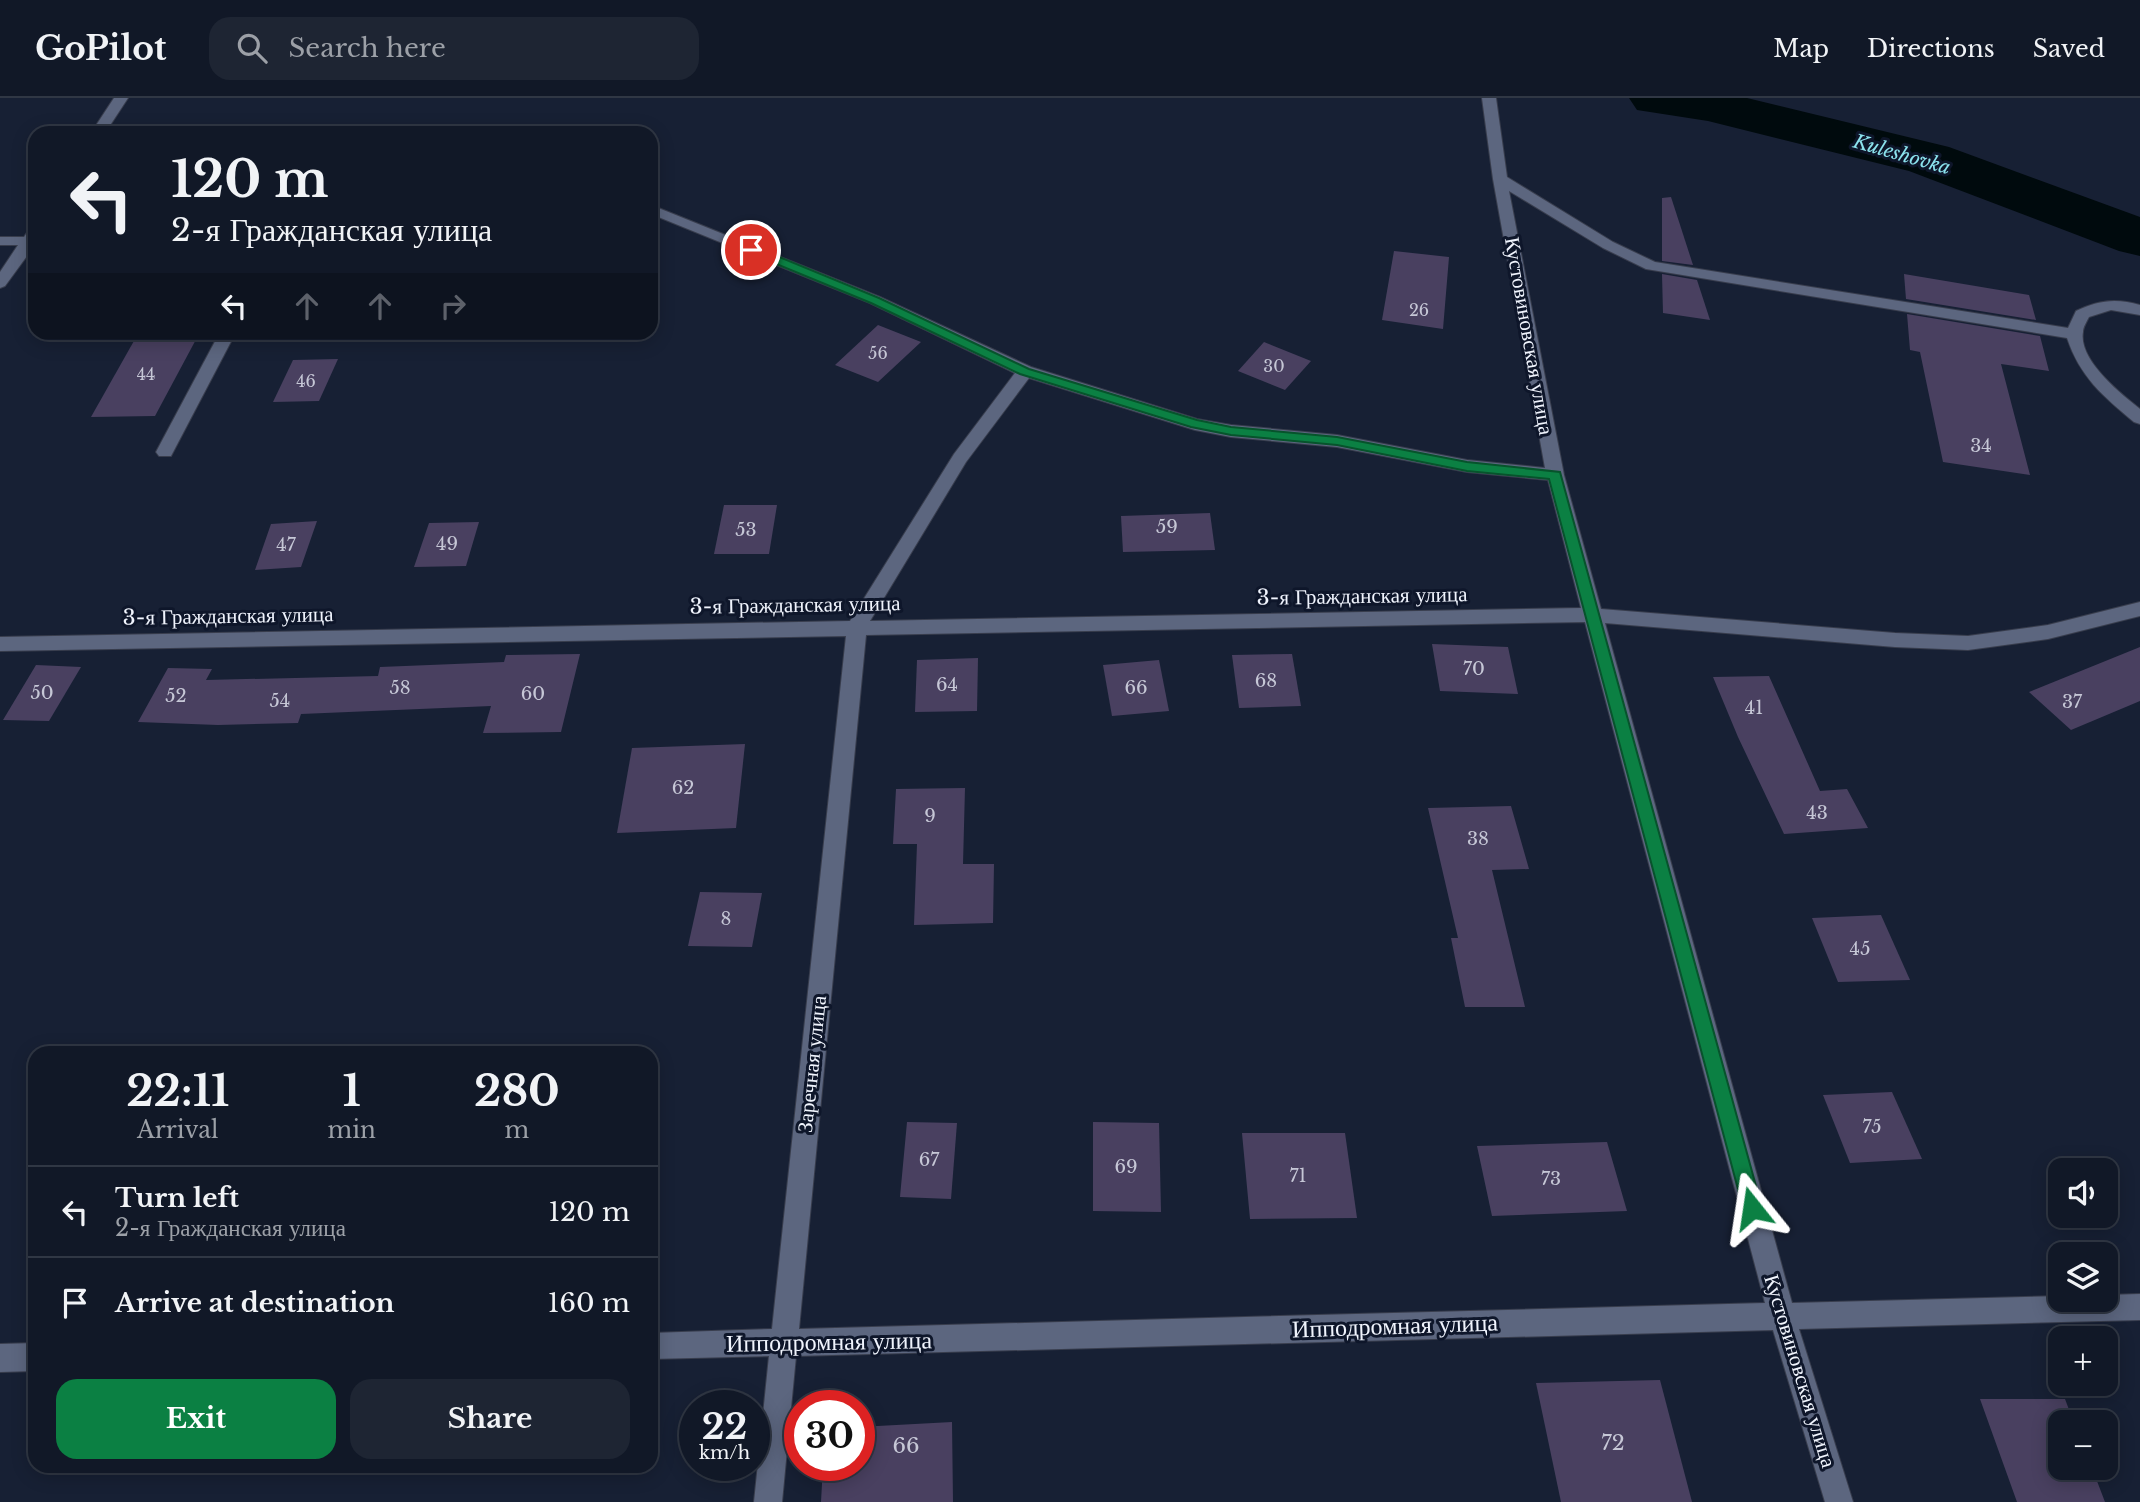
<!DOCTYPE html>
<meta charset="utf-8">
<style>
:root{--surface:#111827;--page:#1e2533;--text:#f1f3f6;--muted:#9ca0a7;--line:#303744;--accent:#0b8043}
body{margin:0;font-family:"Libre Baskerville",serif;background:var(--page);color:var(--text);height:100vh;display:flex;flex-direction:column;font-size:26px;white-space:nowrap}
*{box-sizing:border-box;margin:0}
p{font-size:23px;color:var(--muted)}
.icon{flex:none;width:38px;height:38px;fill:none;stroke:currentColor;stroke-width:2;stroke-linecap:round;stroke-linejoin:round}
.map{position:relative;flex:1;overflow:hidden}
.panel{position:absolute;left:28px;top:948px;width:630px;height:427px;display:flex;flex-direction:column;background:var(--surface);border-radius:21px;box-shadow:0 4px 18px #0003,0 0 0 2px var(--line)}
.panel>*{flex:none}
.guide{position:absolute;left:28px;top:28px;width:630px;height:214px;border-radius:21px;box-shadow:0 4px 18px #0003,0 0 0 2px var(--line);background:#111827;color:var(--text);overflow:hidden}
.fabs{position:absolute;left:2048px;top:1060px;display:grid;gap:14px}
.fabs a{display:grid;place-items:center;width:70px;height:70px;border-radius:14px;background:var(--surface);box-shadow:0 4px 18px #0003,0 0 0 2px var(--line);font-size:35px}
.speed{position:absolute;left:679px;top:1292px;display:flex;gap:14px;font-size:35px;font-weight:700;text-align:center}
.speed>*{display:grid;place-content:center;width:91px;height:91px;border-radius:50%;background:var(--surface);box-shadow:0 4px 18px #0003,0 0 0 2px var(--line);line-height:1}
.speed small{font-size:18px;font-weight:400}
.speed .limit{border:10px solid #d22;background:#fff;color:#111}
.pin{position:absolute;display:grid;place-items:center;width:60px;height:60px;color:#fff;margin:-30px;border:4px solid #fff;border-radius:50%;box-shadow:0 2px 7px #0007}
.me{position:absolute;width:77px;margin:-38px;rotate:345deg;stroke-linejoin:round;filter:drop-shadow(0 0 5px #0008)}
.turn{display:flex;align-items:center;gap:24px;height:147px;padding:0 28px;font-size:32px}
.turn .icon{width:91px;height:91px;stroke-width:2.5}
.turn b{display:block;font-size:49px;line-height:60px}
.lanes{display:flex;align-items:center;height:66px;padding:0 28px;background:#0003;justify-content:center;gap:35px;direction:ltr}
.lanes .off{opacity:.35}
.eta{display:flex;justify-content:space-evenly;align-items:center;height:119px;text-align:center}
.eta b{font-size:42px;font-weight:700;line-height:49px}
.cta{display:flex;gap:14px;margin-top:auto;padding:14px 28px}
.cta a{flex:1;height:80px;border-radius:21px;background:var(--accent);color:#fff;font-size:28px;font-weight:700;line-height:80px;text-align:center}
.cta a+a{background:var(--page);color:var(--text)}
ul{padding:0;list-style:none}
li{display:flex;align-items:center;gap:21px;height:91px;padding:0 28px;border-top:2px solid var(--line)}
li div{flex:1}
li b{display:block;font-size:26px}
li em{font-style:normal}
header{display:flex;align-items:center;gap:42px;box-sizing:border-box;height:98px;padding:0 35px;background:var(--surface);border-bottom:2px solid var(--line)}
header strong{font-size:33px}
nav{display:flex;gap:38px;margin-inline-start:auto;font-size:24px}
.search{width:490px;height:63px;background:var(--page);display:flex;align-items:center;gap:18px;box-sizing:border-box;padding:0 24px;border-radius:21px;color:var(--muted);font-size:26px}
.map>svg:first-child{display:block}
.lines{fill:none;stroke-linecap:round;stroke-linejoin:round}
.river{fill:#000a0d;fill-rule:evenodd}
.building{fill:#494060}
.minor-casing{stroke:#383d4d;stroke-width:2}
.minor{fill:#5c667f;fill-rule:evenodd}
.route{fill:#0b8043;stroke:#07532c;stroke-width:2}
.labels{text-anchor:middle;stroke-width:6;stroke-linejoin:round;paint-order:stroke}
.far-number-label{font-size:16px;fill:#c6c7d6}
.number-label{font-size:18px;fill:#c6c7d6}
.far-water-label{font-size:19px;font-style:italic;fill:#8ce3ee;stroke:#0e162a}
.street-label{font-size:21px;fill:#f0f4fd;stroke:#0e162a}
.near-number-label{font-size:21px;fill:#c6c7d6}
.near-street-label{font-size:24px;fill:#f0f4fd;stroke:#0e162a}
</style>
<header>
<strong>GoPilot</strong>
<div class="search"><svg class="icon" aria-label="search" viewBox="0 0 24 24"><circle cx="10" cy="10" r="6"/><path d="M15 15l6 6"/></svg>Search here</div>
<nav><a>Map</a><a>Directions</a><a>Saved</a></nav>
</header>
<div class="map">
<svg width="2140" height="1404" viewBox="0 0 2140 1404">
<rect width="100%" height="100%" fill="#172034"/>
<g class="lines">
<polygon class="river" points="1629,0 1747,0 1949,49 2140,119 2140,158 2119,153 1909,73 1708,23 1637,12"/>
</g>
<g class="building">
<polygon points="1671,99 1693,167 1662,163 1662,100"/>
<polygon points="1394,153 1449,159 1443,231 1382,222"/>
<polygon points="1662,176 1697,182 1710,222 1663,215"/>
<polygon points="1904,176 2029,197 2036,222 1906,201"/>
<polygon points="1907,216 2040,238 2049,273 2001,266 2030,377 1943,364 1920,254 1910,252"/>
<polygon points="878,227 921,244 878,284 835,267"/>
<polygon points="139,234 200,234 155,318 91,319"/>
<polygon points="1264,244 1311,263 1285,292 1238,273"/>
<polygon points="338,261 319,303 273,304 293,262"/>
<polygon points="724,407 777,407 769,456 714,456"/>
<polygon points="1210,415 1215,452 1123,454 1121,418"/>
<polygon points="317,423 301,469 255,472 271,426"/>
<polygon points="479,424 466,468 414,469 429,425"/>
<polygon points="1432,546 1508,549 1518,596 1440,593"/>
<polygon points="2140,549 2140,603 2071,632 2029,594"/>
<polygon points="580,556 561,634 483,635 491,608 301,616 298,625 218,627 138,624 168,570 212,571 206,582 378,578 380,569 504,564 506,557"/>
<polygon points="1292,556 1301,608 1239,610 1232,557"/>
<polygon points="978,560 977,613 915,614 917,562"/>
<polygon points="1159,562 1169,613 1112,618 1103,567"/>
<polygon points="36,567 81,569 49,623 3,622"/>
<polygon points="1769,578 1820,693 1847,691 1868,730 1784,736 1738,639 1713,579"/>
<polygon points="745,646 736,730 617,735 632,650"/>
<polygon points="965,690 963,766 994,766 993,825 914,827 917,746 893,746 896,691"/>
<polygon points="1511,708 1529,771 1492,772 1525,909 1465,909 1451,840 1458,840 1428,710"/>
<polygon points="700,794 762,795 752,849 688,848"/>
<polygon points="1881,817 1910,882 1838,884 1812,820"/>
<polygon points="1892,994 1922,1061 1850,1065 1823,997"/>
<polygon points="907,1024 957,1025 951,1101 900,1099"/>
<polygon points="1093,1024 1159,1025 1161,1114 1093,1113"/>
<polygon points="1242,1035 1345,1035 1357,1120 1250,1121"/>
<polygon points="1607,1044 1627,1113 1492,1118 1477,1048"/>
<polygon points="1660,1282 1692,1404 1561,1404 1536,1285"/>
<polygon points="1980,1301 2065,1301 2074,1325 2060,1325 2060,1370 2092,1370 2105,1404 2017,1404"/>
<polygon points="952,1324 953,1404 821,1404 823,1367 859,1367 859,1329"/>
</g>
<g class="lines">
<defs>
<g id="minor">
<polygon points="114,0 128,0 105,35 91,35"/>
<path d="M1482 0H1496L1507 79 1613 144 1655 164 2068 230 2076 213C2098 202 2117 200 2140 207V217L2111 212 2089 219C2087 223 2083 229 2083 234 2078 262 2121 296 2140 311V326L2134 324C2103 298 2080 279 2067 240L1646 171 1603 150 1509 93 1564 377 1601 511 1895 535 1968 538 2048 527 2140 504V518L2048 541 1968 552 1895 549 1605 525 1792 1205 2060 1198V1202H2105V1197L2140 1196V1222L1799 1231 1853 1404H1825L1773 1232 796 1258 782 1404H754L769 1258 651 1261V1235L772 1231 846 538 0 553V539L850 523 954 356 1015 275 870 205 651 116V107L880 199 1031 269 1197 321 1231 327 1337 337 1467 362 1545 370 1493 81ZM1029 280 1195 332 1231 339 1337 349 1467 374 1548 382 1581 510 870 523 966 364ZM1585 524 1765 1205 799 1231 866 537Z"/>
<polygon points="35,129 35,147 5,188 0,190 0,174 18,147 0,147 0,139 24,139 30,130"/>
<polygon points="220,234 236,234 171,358 159,358 156,354"/>
<polygon points="35,1245 35,1273 0,1274 0,1246"/>
</g>
</defs>
<use href="#minor" class="minor-casing"/>
<use href="#minor" class="minor"/>
</g>
<polygon class="route" points="747,149 755,149 879,200 1029,271 1197,322 1231,329 1337,339 1467,364 1560,374 1762,1110 1759,1117 1752,1119 1745,1117 1743,1110 1549,381 1467,373 1337,347 1231,337 1191,329 1020,276 871,205 747,154"/>
<g class="labels">
<g class="far-number-label">
<text x="1419" y="218">26</text>
<text x="878" y="261">56</text>
<text x="1274" y="274">30</text>
<text x="146" y="282">44</text>
<text x="306" y="289">46</text>
</g>
<g class="number-label">
<text x="1981" y="354">34</text>
<text x="1167" y="435">59</text>
<text x="746" y="438">53</text>
<text x="447" y="452">49</text>
<text x="286" y="453">47</text>
<text x="1474" y="577">70</text>
<text x="1266" y="589">68</text>
<text x="947" y="593">64</text>
<text x="400" y="596">58</text>
<text x="1136" y="596">66</text>
<text x="42" y="601">50</text>
<text x="533" y="602">60</text>
<text x="176" y="604">52</text>
<text x="280" y="609">54</text>
<text x="2072" y="610">37</text>
<text x="1754" y="616">41</text>
<text x="683" y="696">62</text>
<text x="1817" y="721">43</text>
<text x="930" y="724">9</text>
<text x="1478" y="747">38</text>
<text x="726" y="827">8</text>
<text x="1860" y="857">45</text>
<text x="1872" y="1035">75</text>
<text x="929" y="1068">67</text>
<text x="1126" y="1075">69</text>
<text x="1298" y="1084">71</text>
<text x="1551" y="1087">73</text>
</g>
<g class="far-water-label">
<text transform="translate(1902 56) rotate(16)" y="7">Kuleshovka</text>
</g>
<g class="street-label">
<text transform="translate(1529 238) rotate(80)" y="7">Кустовиновская улица</text>
<text transform="translate(1362 498) rotate(-1)" y="7">3-я Гражданская улица</text>
<text transform="translate(795 507) rotate(-1)" y="7">3-я Гражданская улица</text>
<text transform="translate(228 518) rotate(-1)" y="7">3-я Гражданская улица</text>
<text transform="translate(812 966) rotate(-84)" y="7">Заречная улица</text>
<text transform="translate(1800 1273) rotate(73)" y="7">Кустовиновская улица</text>
</g>
<g class="near-number-label">
<text x="1613" y="1352">72</text>
<text x="906" y="1355">66</text>
</g>
<g class="near-street-label">
<text transform="translate(1395 1228) rotate(-2)" y="8">Ипподромная улица</text>
<text transform="translate(829 1244) rotate(-1)" y="8">Ипподромная улица</text>
</g>
</g>
</svg>
<div class="fabs">
<a><svg class="icon" aria-label="sound" viewBox="0 0 24 24"><path d="M4 9h4l5-4v14l-5-4H4zM17 9q2 3 0 6"/></svg></a>
<a><svg class="icon" aria-label="layers" viewBox="0 0 24 24"><path d="M12 4l9 5-9 5-9-5zM3 14l9 5 9-5"/></svg></a>
<a>+</a>
<a>−</a>
</div>
<div class="speed"><div>22<small>km/h</small></div><div class="limit">30</div></div>
<div class="pin" style="left:751px;top:152px;background:#d93025"><svg class="icon" aria-label="arrive" viewBox="0 0 24 24"><path d="M6 21V4h12l-3 4 3 4H6"/></svg></div>
<svg class="me" style="left:1752px;top:1110px" viewBox="-20 -20 40 40"><path d="M0-17L14 15 0 8-14 15z" fill="#0b8043" stroke="#fff" stroke-width="4"/></svg>
<div class="guide">
<div class="turn"><svg class="icon" aria-label="left" viewBox="0 0 24 24"><path d="M17 20v-9H6M10 6l-5 5 5 5"/></svg><div><b>120 m</b>2-я Гражданская улица</div></div>
<div class="lanes"><svg class="icon" aria-label="left" viewBox="0 0 24 24"><path d="M17 20v-9H6M10 6l-5 5 5 5"/></svg><svg class="icon off" aria-label="ahead" viewBox="0 0 24 24"><path d="M12 20V5M6 11l6-6 6 6"/></svg><svg class="icon off" aria-label="ahead" viewBox="0 0 24 24"><path d="M12 20V5M6 11l6-6 6 6"/></svg><svg class="icon off" aria-label="right" viewBox="0 0 24 24"><path d="M7 20v-9h11M14 6l5 5-5 5"/></svg></div>
</div>
<section class="panel">
<div class="eta">
<div><b>22:11</b><p>Arrival</p></div>
<div><b>1</b><p>min</p></div>
<div><b>280</b><p>m</p></div>
</div>
<ul>
<li><svg class="icon" aria-label="left" viewBox="0 0 24 24"><path d="M17 20v-9H6M10 6l-5 5 5 5"/></svg><div><b>Turn left</b><p>2-я Гражданская улица</p></div><em>120 m</em></li>
<li><svg class="icon" aria-label="arrive" viewBox="0 0 24 24"><path d="M6 21V4h12l-3 4 3 4H6"/></svg><div><b>Arrive at destination</b></div><em>160 m</em></li>
</ul>
<div class="cta"><a>Exit</a><a>Share</a></div>
</section>
</div>
